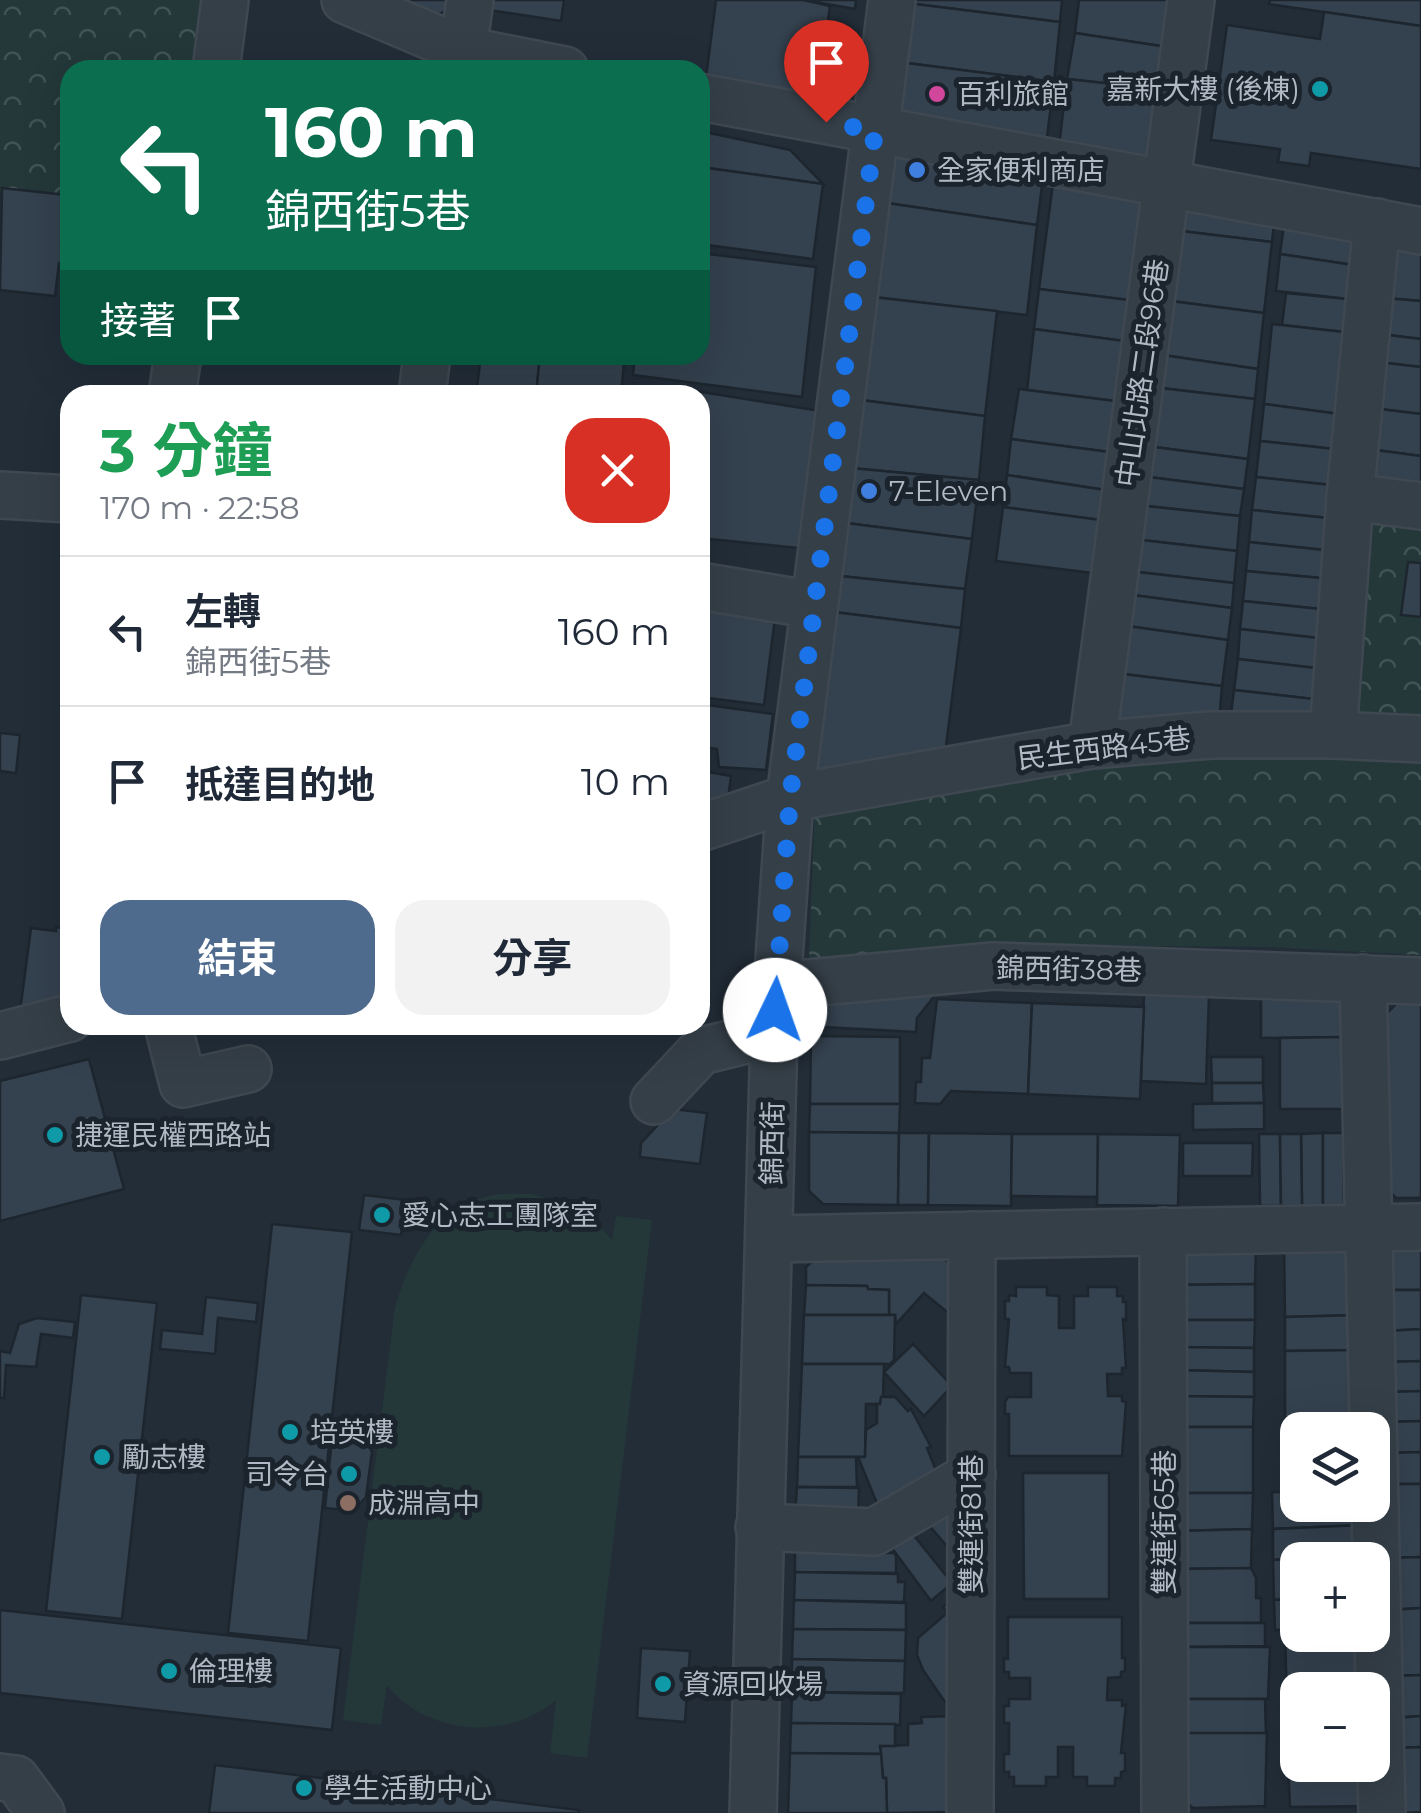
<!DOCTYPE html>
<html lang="zh-TW">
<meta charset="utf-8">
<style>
:root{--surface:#fff;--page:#f2f2f3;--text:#1f2937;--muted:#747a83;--line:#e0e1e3;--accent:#4e6a8c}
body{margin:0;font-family:Montserrat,"Noto Sans TC",sans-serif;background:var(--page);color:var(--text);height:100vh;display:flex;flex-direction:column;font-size:38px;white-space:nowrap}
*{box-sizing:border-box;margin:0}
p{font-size:32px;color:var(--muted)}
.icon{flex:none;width:55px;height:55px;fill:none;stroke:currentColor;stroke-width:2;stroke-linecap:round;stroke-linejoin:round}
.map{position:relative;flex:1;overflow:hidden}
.side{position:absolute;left:60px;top:385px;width:650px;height:650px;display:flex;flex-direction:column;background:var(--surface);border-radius:30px;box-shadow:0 10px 40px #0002}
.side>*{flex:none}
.guide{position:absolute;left:60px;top:60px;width:650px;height:305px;border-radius:30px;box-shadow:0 10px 40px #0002;background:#0b6e4f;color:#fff;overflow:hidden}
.tools{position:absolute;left:1280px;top:1412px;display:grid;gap:20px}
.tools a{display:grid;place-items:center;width:110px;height:110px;border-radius:20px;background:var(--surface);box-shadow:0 10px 40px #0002;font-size:50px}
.pin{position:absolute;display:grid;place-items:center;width:85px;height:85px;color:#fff;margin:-102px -42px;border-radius:50% 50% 50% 0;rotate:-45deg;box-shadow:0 0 10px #0007}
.pin .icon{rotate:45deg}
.me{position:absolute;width:110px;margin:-55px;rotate:3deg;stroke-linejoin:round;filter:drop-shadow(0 0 8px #0008)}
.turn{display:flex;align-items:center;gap:35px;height:210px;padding:0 40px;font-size:45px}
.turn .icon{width:130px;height:130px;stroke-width:2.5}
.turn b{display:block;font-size:70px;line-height:85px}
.then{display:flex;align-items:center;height:95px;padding:0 40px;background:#0003;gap:20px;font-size:38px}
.round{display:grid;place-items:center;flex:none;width:105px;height:105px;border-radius:30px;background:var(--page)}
.head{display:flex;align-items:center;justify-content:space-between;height:170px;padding:0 40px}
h1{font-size:60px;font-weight:700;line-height:75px;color:#1e9e55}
.cta{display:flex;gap:20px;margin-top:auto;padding:20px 40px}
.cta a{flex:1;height:115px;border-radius:30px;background:var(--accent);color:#fff;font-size:40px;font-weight:700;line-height:115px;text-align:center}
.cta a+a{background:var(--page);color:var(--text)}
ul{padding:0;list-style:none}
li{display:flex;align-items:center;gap:30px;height:150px;padding:0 40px;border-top:2px solid var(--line)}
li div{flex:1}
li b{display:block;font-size:38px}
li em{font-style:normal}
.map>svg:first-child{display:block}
.grass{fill:#243839}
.park{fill:url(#park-crowns)}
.building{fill:#34414e;stroke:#1d262f;stroke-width:2.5}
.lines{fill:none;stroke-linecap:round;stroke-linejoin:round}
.minor-casing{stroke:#3f4851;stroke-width:50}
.minor{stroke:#353f48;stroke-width:45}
.route{stroke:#1a73e8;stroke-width:18;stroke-dasharray:0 32.4}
.culture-dot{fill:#0f9aa8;stroke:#1b242d;stroke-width:4}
.hotel-dot{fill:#d1479c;stroke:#1b242d;stroke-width:4}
.shop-dot{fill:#3f7fe0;stroke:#1b242d;stroke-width:4}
.education-dot{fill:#8d6e63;stroke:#1b242d;stroke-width:4}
.labels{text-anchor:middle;stroke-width:10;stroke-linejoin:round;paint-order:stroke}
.poi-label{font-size:28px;fill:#b0b9c4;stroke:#1b242d;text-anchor:start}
.street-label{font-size:28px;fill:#b0b9c4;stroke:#1b242d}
</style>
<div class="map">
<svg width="1421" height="1813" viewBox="0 0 1421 1813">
<defs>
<pattern id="park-crowns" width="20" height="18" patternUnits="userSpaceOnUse" patternTransform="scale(2.5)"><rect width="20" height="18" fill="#243839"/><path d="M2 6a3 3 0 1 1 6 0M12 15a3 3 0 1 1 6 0" fill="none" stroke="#415354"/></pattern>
</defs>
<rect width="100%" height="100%" fill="#222d38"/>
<path class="grass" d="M532 1194C563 1203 591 1213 612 1240L616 1216 652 1220 587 1758 550 1753 556 1700C509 1741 427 1736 387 1685L381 1725 343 1720 395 1307C411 1256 435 1207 493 1195 505 1193 520 1194 532 1194Z"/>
<g class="park">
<polygon points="0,0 217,0 206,70 70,70 70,202 0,192"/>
<polygon points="1372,512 1421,519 1421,722 1353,718"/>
<polygon points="1332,750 1421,755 1421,955 1270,947 972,944 809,959 815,807 1094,760"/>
</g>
<g class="building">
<polygon points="391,0 453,0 452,7 432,18"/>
<polygon points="484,0 564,0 561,21 483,9"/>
<polygon points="716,0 804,0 830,6 817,102 705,85"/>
<polygon points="804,0 856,0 855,9"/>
<polygon points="907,0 1062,0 1060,22 907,3"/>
<polygon points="1079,0 1181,0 1174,48 1075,33"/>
<polygon points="1270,0 1421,0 1421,26 1269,4"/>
<polygon points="907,3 1060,22 1054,82 899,62"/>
<polygon points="1324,12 1421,26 1421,169 1311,153 1309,166 1278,162 1280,149 1211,140 1227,25 1320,39"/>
<polygon points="1075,33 1174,48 1169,90 1067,79"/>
<polygon points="899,62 1054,82 1046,145 891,119"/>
<polygon points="1067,79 1169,90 1158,164 1059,146"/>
<polygon points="700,131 790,150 823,184 700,167"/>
<polygon points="887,148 1043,178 1037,225 880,202"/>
<polygon points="700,167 823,184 813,259 700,244"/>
<polygon points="1054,176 1152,193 1137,301 1039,289"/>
<polygon points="2,188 67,195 61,246 67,247 66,264 59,263 55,296 0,290"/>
<polygon points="1177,197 1275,216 1272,242 1173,230"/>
<polygon points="880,202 1037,225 1027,315 873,297"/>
<polygon points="1285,217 1363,232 1360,266 1280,254"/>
<polygon points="1173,230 1272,242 1264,313 1163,300"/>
<polygon points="1390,238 1421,245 1421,301 1384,298"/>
<polygon points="700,253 816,267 802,397 633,375 635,355 700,355"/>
<polygon points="1280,254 1360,266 1357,300 1276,291"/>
<polygon points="1039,289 1137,301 1132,342 1034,329"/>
<polygon points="1286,293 1357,300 1353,333 1282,325"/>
<polygon points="873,297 997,311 985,416 861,400"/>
<polygon points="1384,298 1421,301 1421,339 1380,334"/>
<polygon points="1163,300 1264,313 1258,369 1156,354"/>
<polygon points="1272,324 1353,333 1347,415 1264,404"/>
<polygon points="1034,329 1132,342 1123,402 1027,390"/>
<polygon points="1380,334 1421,339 1421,367 1378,362"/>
<polygon points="1156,354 1258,369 1255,399 1152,387"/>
<polygon points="481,355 540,355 536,395 476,395"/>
<polygon points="540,355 624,362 621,395 536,395"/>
<polygon points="1378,362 1421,367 1421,414 1372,408"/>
<polygon points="1152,387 1255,399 1248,459 1146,446"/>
<polygon points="1019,389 1123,402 1117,453 1011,439"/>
<polygon points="689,390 827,412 808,549 700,538 700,395 689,395"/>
<polygon points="861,400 985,416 979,480 851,468"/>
<polygon points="1264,404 1347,415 1344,450 1260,441"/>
<polygon points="1372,408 1421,414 1421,456 1368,449"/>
<polygon points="1011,439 1117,453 1112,491 1007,475"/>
<polygon points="1260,441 1344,450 1341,486 1256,477"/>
<polygon points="1146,446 1248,459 1244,489 1141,476"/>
<polygon points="1368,449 1421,456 1421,497 1364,490"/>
<polygon points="851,468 979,480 972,539 846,523"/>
<polygon points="1007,475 1112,491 1108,521 1003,507"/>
<polygon points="1141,476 1244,489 1240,516 1137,505"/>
<polygon points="1256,477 1341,486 1338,519 1252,510"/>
<polygon points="1137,505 1240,516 1237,551 1133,539"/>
<polygon points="1003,507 1108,521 1101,574 996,561"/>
<polygon points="1252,510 1338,519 1334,551 1249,542"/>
<polygon points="846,523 972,539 965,589 840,576"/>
<polygon points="1133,539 1237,551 1234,583 1129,571"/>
<polygon points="1249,542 1334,551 1331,579 1246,571"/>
<polygon points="1408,562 1421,563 1421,617 1401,615"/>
<polygon points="1129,571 1234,583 1232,608 1125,594"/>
<polygon points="1246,571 1331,579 1330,610 1243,601"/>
<polygon points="840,576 965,589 961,628 834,612"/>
<polygon points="1125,594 1232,608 1228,640 1120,625"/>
<polygon points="708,601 776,610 764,705 700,697 700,659"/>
<polygon points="1243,601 1330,610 1327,639 1240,629"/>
<polygon points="834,612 961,628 945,754 811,774"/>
<polygon points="1120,625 1228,640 1222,686 1115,673"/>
<polygon points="1240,629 1327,639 1325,669 1238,659"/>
<polygon points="1238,659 1325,669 1322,700 1234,690"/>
<polygon points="1115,673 1222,686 1219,723 1108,728"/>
<polygon points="1234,690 1322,700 1319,721 1230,722"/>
<polygon points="700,704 773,714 766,770 719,767 717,749 700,746"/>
<polygon points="0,733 20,735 16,773 0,771"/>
<polygon points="700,754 706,755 708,772 731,776 727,807 700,816"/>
<polygon points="56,927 70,929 70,999 20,1011 31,928 56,931"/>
<polygon points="944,984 917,1018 916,1032 823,1027 822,1007 834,988"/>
<polygon points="1144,993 1209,996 1206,1084 1141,1081"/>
<polygon points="937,999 1032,1003 1028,1094 951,1091 940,1104 915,1103 916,1082 921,1082 922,1058 930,1058"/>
<polygon points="1261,999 1343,999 1343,1037 1261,1038"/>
<polygon points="1400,1000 1421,1001 1421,1198 1396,1198 1384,1186 1383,1017"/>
<polygon points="1032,1003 1144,1007 1140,1099 1028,1094"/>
<polygon points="811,1036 900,1037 900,1104 810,1104"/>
<polygon points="1343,1037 1343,1109 1280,1109 1280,1038"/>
<polygon points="1211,1057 1263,1057 1263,1083 1212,1083"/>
<polygon points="89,1059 124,1189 0,1221 0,1081"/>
<polygon points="1212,1083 1263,1083 1264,1103 1212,1103"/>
<polygon points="1264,1103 1264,1129 1193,1130 1193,1104"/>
<polygon points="810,1104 900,1104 899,1133 809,1132"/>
<polygon points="673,1109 707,1113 700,1164 640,1157 641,1143"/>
<polygon points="809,1132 899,1133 898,1205 823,1204 809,1191"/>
<polygon points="899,1133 929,1133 928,1205 898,1205"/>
<polygon points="929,1133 1012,1134 1011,1206 928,1205"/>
<polygon points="1323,1133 1323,1205 1302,1206 1301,1134"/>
<polygon points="1323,1133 1343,1133 1344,1205 1323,1205"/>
<polygon points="1012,1134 1098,1134 1098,1197 1011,1196"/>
<polygon points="1098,1134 1180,1135 1178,1206 1097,1205"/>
<polygon points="1259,1134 1280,1134 1281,1206 1260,1206"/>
<polygon points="1280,1134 1301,1134 1302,1206 1281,1206"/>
<polygon points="1183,1143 1253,1143 1252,1176 1183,1176"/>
<polygon points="364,1195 406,1200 401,1235 359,1230"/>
<polygon points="272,1224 352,1232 308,1641 228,1633"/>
<polygon points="1421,1239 1421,1290 1385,1290 1383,1240"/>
<polygon points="1357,1241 1359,1315 1285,1317 1284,1243"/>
<polygon points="1256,1243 1255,1284 1175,1285 1176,1245"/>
<polygon points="926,1249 959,1268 958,1321 924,1293 896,1324 895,1315 889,1315 889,1290 868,1289 867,1286 806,1285 806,1267 818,1256"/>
<polygon points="1255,1284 1255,1320 1175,1320 1175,1285"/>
<polygon points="806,1285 867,1286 868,1289 889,1290 889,1315 804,1315"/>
<polygon points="1016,1287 1047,1287 1047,1295 1059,1296 1059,1328 1074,1328 1074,1296 1088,1296 1088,1287 1117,1287 1117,1296 1123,1296 1123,1302 1126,1302 1126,1320 1123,1319 1126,1368 1122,1368 1122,1374 1107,1374 1108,1396 1122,1396 1122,1401 1126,1402 1122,1456 1009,1456 1009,1414 1005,1414 1005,1402 1008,1397 1031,1397 1031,1373 1010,1373 1009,1367 1005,1367 1009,1319 1005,1319 1005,1301 1009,1301 1009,1295 1016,1296"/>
<polygon points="1385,1290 1421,1290 1421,1329 1386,1331"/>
<polygon points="81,1295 157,1303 122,1619 46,1611"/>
<polygon points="206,1297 258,1303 256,1322 218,1318 215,1354 160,1349 162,1330 202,1334"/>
<polygon points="804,1315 895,1315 894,1360 890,1364 802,1364"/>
<polygon points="1359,1315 1361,1350 1285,1351 1285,1317"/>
<polygon points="37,1318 75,1322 73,1338 41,1334 36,1367 6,1365 4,1398 0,1398 0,1351 10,1353 19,1324"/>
<polygon points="1175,1320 1255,1320 1254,1348 1175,1347"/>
<polygon points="1421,1329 1421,1361 1387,1362 1386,1331"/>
<polygon points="913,1344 952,1386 924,1416 884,1372"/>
<polygon points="1175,1347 1254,1348 1254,1372 1176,1370"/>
<polygon points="1361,1350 1362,1425 1285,1427 1285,1351"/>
<polygon points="1421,1361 1421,1391 1387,1392 1387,1362"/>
<polygon points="802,1364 884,1364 883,1397 880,1404 866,1404 865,1457 798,1457"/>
<polygon points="1176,1370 1254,1372 1254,1397 1176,1396"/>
<polygon points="1421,1391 1421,1421 1388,1422 1387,1392"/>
<polygon points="1176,1396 1254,1397 1253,1427 1176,1427"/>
<polygon points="881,1397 895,1397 908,1411 911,1409 931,1447 927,1448 940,1480 881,1513 858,1457 865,1457 866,1430 877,1423 877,1404 880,1404"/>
<polygon points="1421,1421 1421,1452 1389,1453 1388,1422"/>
<polygon points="1362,1425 1362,1430 1298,1430 1298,1492 1287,1492 1285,1427"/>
<rect x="1176" y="1427" width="77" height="66"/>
<polygon points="333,1428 362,1431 372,1452 366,1497 353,1511 325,1508"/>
<polygon points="1421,1452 1421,1484 1389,1484 1389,1453"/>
<polygon points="798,1457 856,1457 857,1487 797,1487"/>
<polygon points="1023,1473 1109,1473 1109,1599 1024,1599"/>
<polygon points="1389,1484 1421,1484 1421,1557 1389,1558"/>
<polygon points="797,1487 859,1488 858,1519 795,1516"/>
<polygon points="1272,1492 1298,1492 1298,1505 1363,1505 1363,1525 1273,1529"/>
<polygon points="1176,1493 1253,1493 1252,1529 1177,1531"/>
<polygon points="944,1506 959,1522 957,1558 922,1517"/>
<polygon points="1363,1525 1364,1555 1273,1560 1273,1529"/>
<polygon points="907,1527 952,1583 931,1601 886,1540"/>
<polygon points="1252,1529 1251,1568 1178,1569 1177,1531"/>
<polygon points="795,1541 881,1544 882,1553 894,1553 896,1556 896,1573 795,1572"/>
<polygon points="1364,1555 1365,1560 1298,1560 1298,1599 1274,1600 1273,1560"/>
<polygon points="1421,1557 1421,1608 1390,1610 1389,1558"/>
<polygon points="1251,1568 1256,1578 1256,1598 1261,1598 1261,1623 1177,1623 1178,1569"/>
<polygon points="795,1572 898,1574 898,1582 905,1582 904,1602 794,1600"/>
<polygon points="1298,1599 1298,1629 1275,1630 1274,1600"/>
<polygon points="794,1600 906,1603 906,1630 793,1629"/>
<polygon points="951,1600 958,1697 945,1702 923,1670 917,1655 918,1638 947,1613 943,1607"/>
<polygon points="1421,1608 1421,1675 1391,1676 1390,1610"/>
<polygon points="0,1610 341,1648 332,1730 0,1693"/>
<polygon points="1008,1617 1122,1617 1122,1658 1125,1658 1125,1671 1121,1672 1121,1677 1108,1678 1107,1700 1122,1700 1122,1706 1126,1705 1121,1753 1125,1753 1125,1771 1121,1772 1121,1778 1115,1778 1115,1786 1087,1786 1087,1777 1073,1777 1073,1747 1058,1747 1058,1777 1046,1777 1046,1786 1014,1786 1014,1777 1009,1777 1009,1772 1004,1772 1004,1754 1009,1754 1009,1723 1004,1723 1004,1706 1009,1706 1009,1699 1030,1699 1030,1678 1009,1678 1009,1672 1004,1672 1004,1658 1008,1659"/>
<polygon points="1177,1623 1265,1623 1265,1646 1178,1647"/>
<polygon points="793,1629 906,1630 905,1661 792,1659"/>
<polygon points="1285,1629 1298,1629 1298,1635 1366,1635 1367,1690 1298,1690 1298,1707 1287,1708"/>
<polygon points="1178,1647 1270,1647 1268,1699 1178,1699"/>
<polygon points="641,1648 690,1651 685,1722 637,1718"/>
<polygon points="792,1659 905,1661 904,1693 792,1692"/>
<polygon points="1421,1675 1421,1716 1394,1718 1391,1676"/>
<polygon points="792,1692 901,1694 900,1725 791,1723"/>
<polygon points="1178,1699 1265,1699 1266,1734 1178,1733"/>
<polygon points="1298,1707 1298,1765 1288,1765 1287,1708"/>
<polygon points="959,1716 958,1812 887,1813 886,1778 883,1778 880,1746 908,1745 908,1724 922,1723 921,1717"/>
<polygon points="1421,1716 1421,1747 1394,1748 1394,1718"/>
<polygon points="791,1723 895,1724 895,1746 880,1746 881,1754 790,1753"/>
<polygon points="1178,1733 1267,1733 1265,1806 1193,1808 1179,1796"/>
<polygon points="1421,1747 1421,1812 1398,1813 1394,1748"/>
<polygon points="790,1753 881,1754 883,1778 886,1778 887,1813 788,1813"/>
<polygon points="215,1765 579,1810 578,1813 209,1813"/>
<polygon points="1288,1765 1369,1765 1370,1806 1290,1807"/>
</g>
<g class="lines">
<defs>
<g id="minor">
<polyline points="345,0 463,50 565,70"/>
<polyline points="216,70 225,0"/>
<polyline points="460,70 470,0"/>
<polyline points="700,97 1421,231"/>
<polyline points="172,395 178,355"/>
<polyline points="422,395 427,355"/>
<polyline points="0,495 70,499"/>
<polyline points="1350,497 1421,506"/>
<polyline points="700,586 814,605"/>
<polyline points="1333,735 1350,497 1377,222"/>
<polyline points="1092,745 1191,0"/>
<polyline points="700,828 790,798 1092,745 1211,735 1333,735 1421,739"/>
<polyline points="1363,978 1382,1813"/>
<polyline points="776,986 993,966 1421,981"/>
<polyline points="168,1025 183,1084 248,1069"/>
<polyline points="0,1036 70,1018"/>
<polyline points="654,1101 701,1051 774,1033"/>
<polyline points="1163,1231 1165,1813"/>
<polyline points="771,1239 1421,1227"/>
<polyline points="759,1527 874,1532 972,1475"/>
<polyline points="0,1777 16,1779 41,1813"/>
<polyline points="753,1813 774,1033 790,798 892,0"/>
<polyline points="970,1813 972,1235"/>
</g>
</defs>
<use href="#minor" class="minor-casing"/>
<use href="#minor" class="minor"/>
</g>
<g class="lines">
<polyline class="route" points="775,1010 790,798 875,131 826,122"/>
</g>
<g class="culture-dot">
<circle cx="1320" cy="89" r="10"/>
<circle cx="55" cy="1135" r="10"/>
<circle cx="382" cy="1215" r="10"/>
<circle cx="290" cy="1432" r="10"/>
<circle cx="102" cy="1457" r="10"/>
<circle cx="349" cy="1474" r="10"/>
<circle cx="169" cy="1671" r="10"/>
<circle cx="663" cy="1684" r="10"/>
<circle cx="304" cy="1788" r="10"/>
</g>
<circle class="hotel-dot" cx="937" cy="94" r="10"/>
<g class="shop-dot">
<circle cx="917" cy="170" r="10"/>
<circle cx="869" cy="491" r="10"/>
</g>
<circle class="education-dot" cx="348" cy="1503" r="10"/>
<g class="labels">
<g class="poi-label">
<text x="1300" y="99" text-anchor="end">嘉新大樓 (後棟)</text>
<text x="957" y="104">百利旅館</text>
<text x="937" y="180">全家便利商店</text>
<text x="889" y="501">7-Eleven</text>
<text x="75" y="1145">捷運民權西路站</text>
<text x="402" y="1225">愛心志工團隊室</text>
<text x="310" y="1442">培英樓</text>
<text x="122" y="1467">勵志樓</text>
<text x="329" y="1484" text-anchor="end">司令台</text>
<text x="368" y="1513">成淵高中</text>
<text x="189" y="1681">倫理樓</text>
<text x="683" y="1694">資源回收場</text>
<text x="324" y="1798">學生活動中心</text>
</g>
<g class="street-label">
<text transform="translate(1142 373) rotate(-82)" y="10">中山北路二段96巷</text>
<text transform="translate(1104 748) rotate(-7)" y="10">民生西路45巷</text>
<text transform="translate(1069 969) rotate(1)" y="10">錦西街38巷</text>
<text transform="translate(772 1143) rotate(-89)" y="10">錦西街</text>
<text transform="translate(1164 1522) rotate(-90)" y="10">雙連街65巷</text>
<text transform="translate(971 1524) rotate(-90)" y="10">雙連街81巷</text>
</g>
</g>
</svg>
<div class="tools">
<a><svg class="icon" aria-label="layers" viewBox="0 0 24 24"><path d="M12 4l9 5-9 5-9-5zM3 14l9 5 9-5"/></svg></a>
<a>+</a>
<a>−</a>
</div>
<div class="pin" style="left:826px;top:122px;background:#d93025"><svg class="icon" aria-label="arrive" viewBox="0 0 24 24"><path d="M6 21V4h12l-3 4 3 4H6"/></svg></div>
<svg class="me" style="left:775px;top:1010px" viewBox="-20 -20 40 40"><circle r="19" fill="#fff"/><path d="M0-13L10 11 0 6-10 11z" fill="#1a73e8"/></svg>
<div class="guide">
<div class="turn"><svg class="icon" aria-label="left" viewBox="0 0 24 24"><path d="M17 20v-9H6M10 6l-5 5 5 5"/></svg><div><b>160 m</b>錦西街5巷</div></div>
<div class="then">接著<svg class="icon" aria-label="arrive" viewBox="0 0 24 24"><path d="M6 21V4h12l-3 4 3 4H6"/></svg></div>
</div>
<section class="side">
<div class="head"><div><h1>3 分鐘</h1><p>170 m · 22:58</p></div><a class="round" style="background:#d93025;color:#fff"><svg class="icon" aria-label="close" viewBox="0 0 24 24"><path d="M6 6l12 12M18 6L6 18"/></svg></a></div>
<ul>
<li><svg class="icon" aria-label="left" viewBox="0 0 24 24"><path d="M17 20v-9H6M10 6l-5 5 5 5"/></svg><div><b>左轉</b><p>錦西街5巷</p></div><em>160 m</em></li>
<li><svg class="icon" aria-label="arrive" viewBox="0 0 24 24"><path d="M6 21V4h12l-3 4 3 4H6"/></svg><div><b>抵達目的地</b></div><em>10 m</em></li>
</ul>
<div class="cta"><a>結束</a><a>分享</a></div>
</section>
</div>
